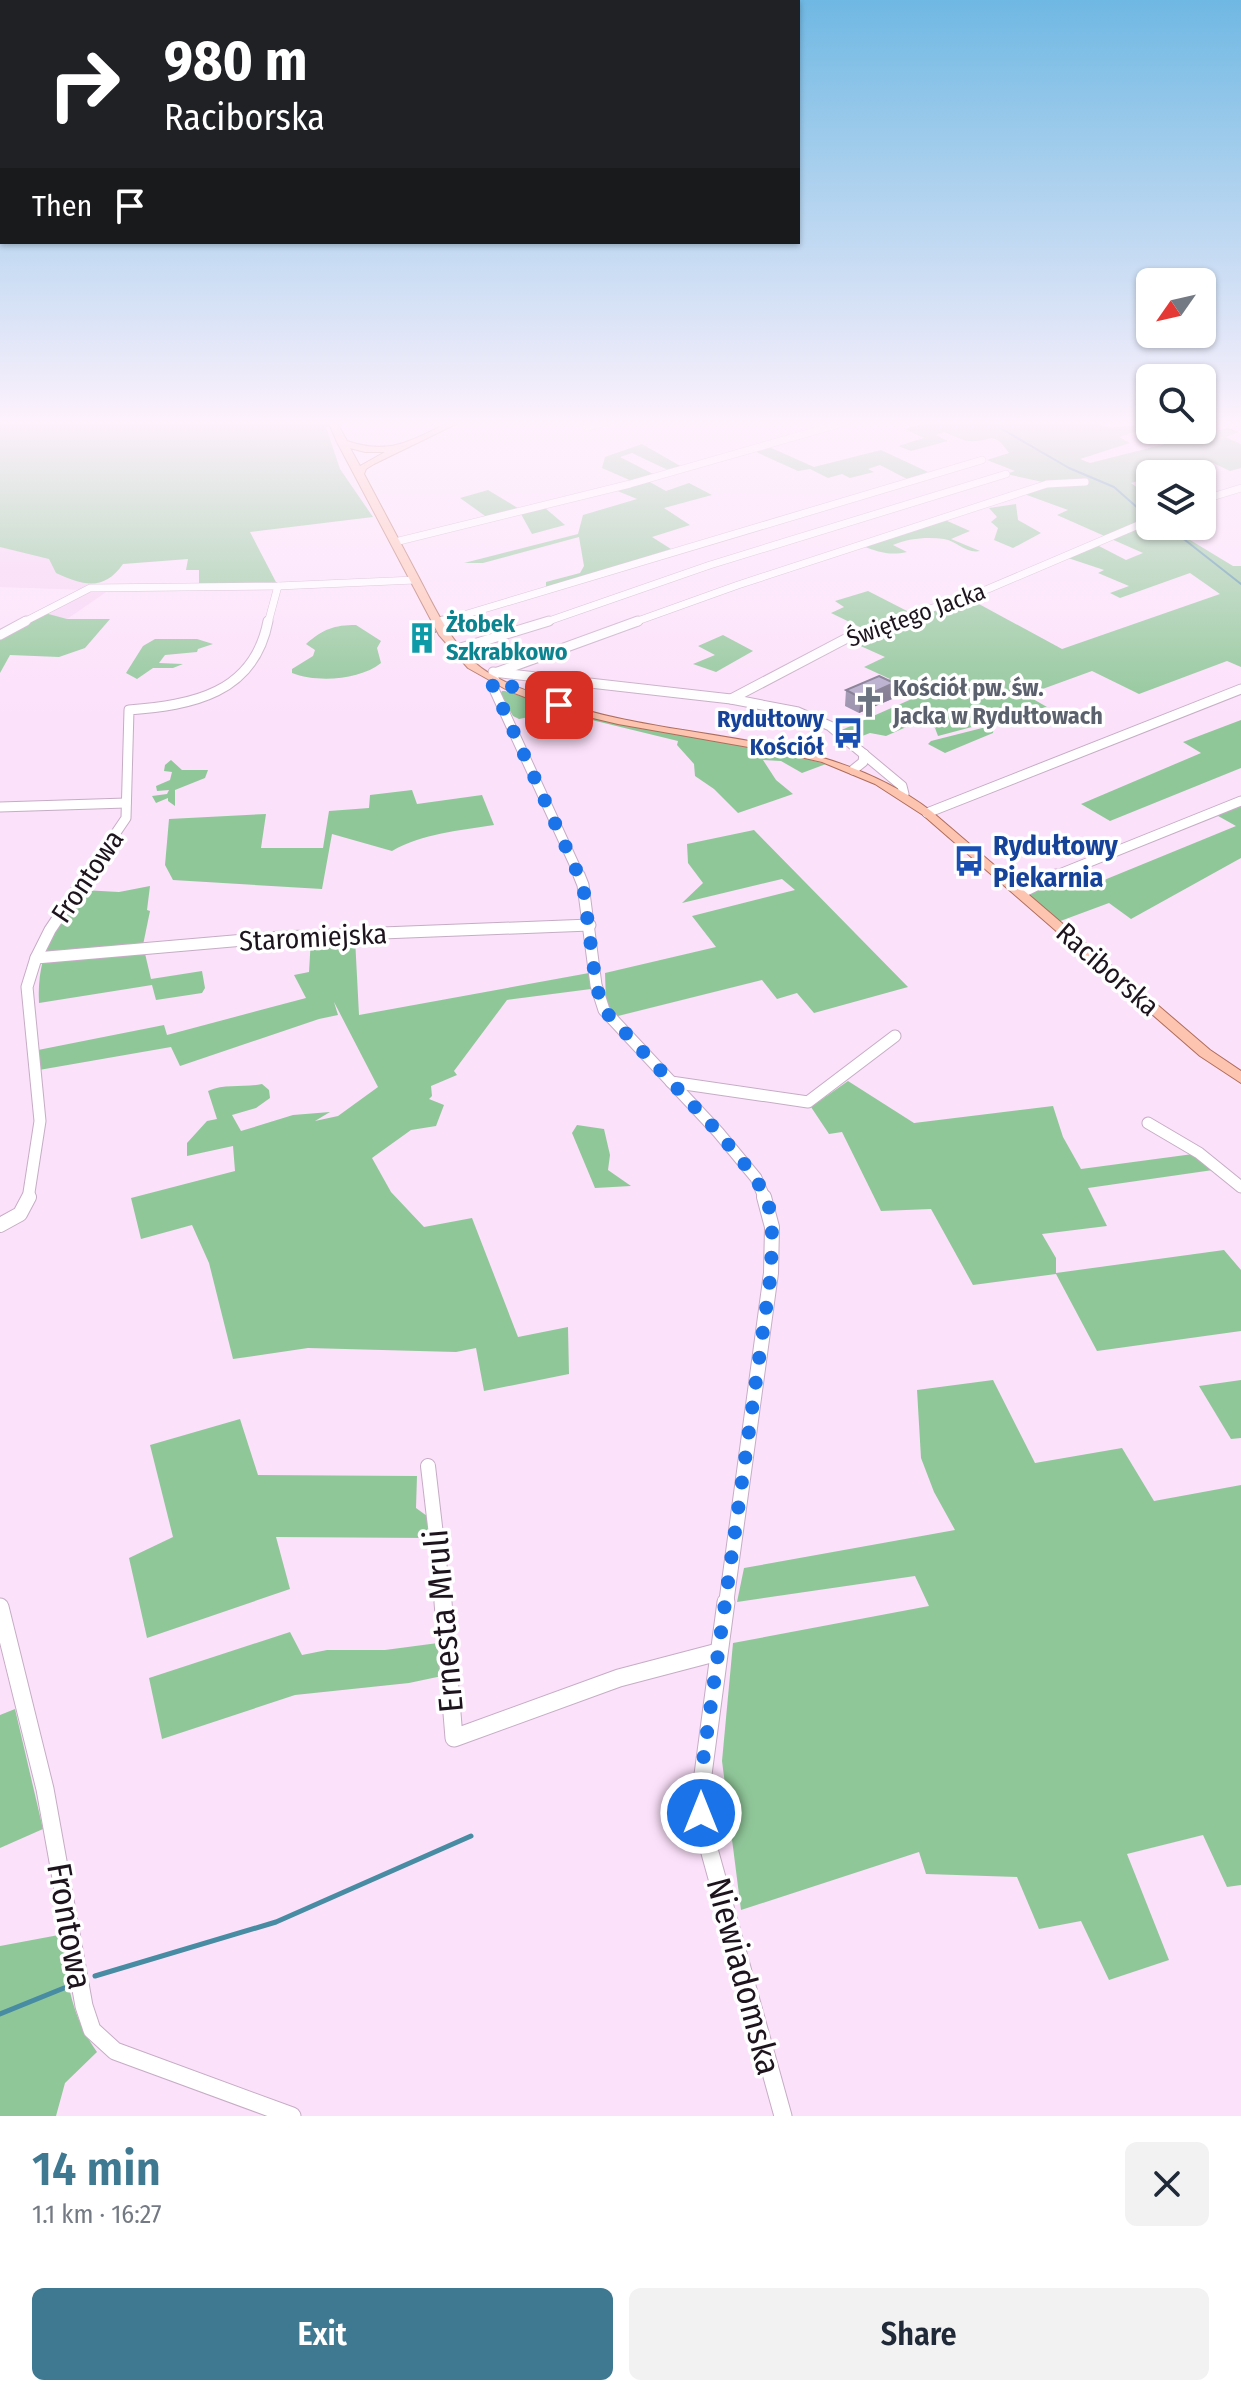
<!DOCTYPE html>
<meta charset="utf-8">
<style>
:root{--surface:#fff;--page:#f2f2f3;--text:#1f2937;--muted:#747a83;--accent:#3f7891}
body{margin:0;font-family:"Fira Sans Condensed",sans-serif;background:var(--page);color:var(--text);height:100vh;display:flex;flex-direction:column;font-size:30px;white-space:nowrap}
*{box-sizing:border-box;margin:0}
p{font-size:26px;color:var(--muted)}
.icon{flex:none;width:44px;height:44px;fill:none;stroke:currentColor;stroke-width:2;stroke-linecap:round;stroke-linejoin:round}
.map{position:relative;height:2116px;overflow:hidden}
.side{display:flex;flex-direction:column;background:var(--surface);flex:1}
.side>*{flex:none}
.guide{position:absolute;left:0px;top:0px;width:800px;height:244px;box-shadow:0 2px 6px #0004;background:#202124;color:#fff;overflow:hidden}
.needle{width:52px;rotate:236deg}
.buttons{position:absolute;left:1136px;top:268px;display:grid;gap:16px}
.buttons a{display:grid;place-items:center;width:80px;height:80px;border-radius:12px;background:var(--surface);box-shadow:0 2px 6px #0004;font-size:40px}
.pin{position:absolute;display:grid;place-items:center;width:68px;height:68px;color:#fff;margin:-34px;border-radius:16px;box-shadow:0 4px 12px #0006}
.me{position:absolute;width:88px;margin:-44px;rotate:0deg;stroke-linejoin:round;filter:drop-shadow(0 0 6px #0008)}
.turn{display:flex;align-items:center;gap:28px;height:168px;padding:0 32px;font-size:36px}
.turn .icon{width:104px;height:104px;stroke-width:2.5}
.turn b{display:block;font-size:56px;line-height:68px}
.then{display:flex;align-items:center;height:76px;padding:0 32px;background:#0003;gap:16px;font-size:30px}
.round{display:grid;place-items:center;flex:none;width:84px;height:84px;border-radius:12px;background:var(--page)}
.headline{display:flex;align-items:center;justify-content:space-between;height:136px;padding:0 32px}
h1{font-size:48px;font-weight:600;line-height:60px;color:var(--accent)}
.button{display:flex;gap:16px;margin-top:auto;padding:16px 32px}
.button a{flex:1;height:92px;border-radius:12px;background:var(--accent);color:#fff;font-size:32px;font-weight:600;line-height:92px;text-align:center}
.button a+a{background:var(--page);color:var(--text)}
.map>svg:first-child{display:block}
.built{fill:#f6d4f4}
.green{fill:#90c799}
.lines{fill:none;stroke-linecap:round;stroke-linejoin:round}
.stream-far1{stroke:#488ca3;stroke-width:2}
.stream{stroke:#488ca3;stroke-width:5}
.minor-far4-casing{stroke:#c6acc5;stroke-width:8}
.minor-far3-casing{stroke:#c6acc5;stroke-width:11}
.minor-far2-casing{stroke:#c6acc5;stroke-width:13}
.minor-far1-casing{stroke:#c6acc5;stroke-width:16}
.minor-casing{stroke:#c6acc5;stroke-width:19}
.major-casing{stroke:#ae6d5b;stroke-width:2}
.minor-far4{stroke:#fff;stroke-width:7}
.minor-far3{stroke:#fff;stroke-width:9}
.minor-far2{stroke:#fff;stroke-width:11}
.minor-far1{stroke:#fff;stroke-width:14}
.minor{stroke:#fff;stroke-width:17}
.major{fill:#fdc4b0;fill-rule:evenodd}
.wall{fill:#9c94af}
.shaded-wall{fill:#7f788e}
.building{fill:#b5accb;stroke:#7f788e;stroke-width:2}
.route{stroke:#1a73e8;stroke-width:14;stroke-dasharray:0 25.2}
.labels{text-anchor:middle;stroke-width:7;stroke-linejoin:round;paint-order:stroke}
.far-street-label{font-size:24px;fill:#1d141d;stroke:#fff}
.far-culture-label{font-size:24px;font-weight:bold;fill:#0d838f;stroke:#fff;text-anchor:start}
.far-worship-label{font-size:24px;font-weight:bold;fill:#5b616d;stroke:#fff;text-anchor:start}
.far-transit-label{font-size:24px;font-weight:bold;fill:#164399;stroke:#fff;text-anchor:end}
.transit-label{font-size:28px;font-weight:bold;fill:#164399;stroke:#fff;text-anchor:start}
.street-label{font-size:28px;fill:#1d141d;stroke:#fff}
.near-street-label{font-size:34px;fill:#1d141d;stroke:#fff}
</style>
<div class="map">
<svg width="1241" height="2116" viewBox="0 0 1241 2116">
<rect width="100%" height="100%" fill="#fce1fb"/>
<polygon class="built" points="0,547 39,555 50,559 62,576 99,584 109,590 67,619 47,615 87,590 0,587"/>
<g class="green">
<path d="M0 421H358L326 427 340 469 373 517 250 532 278 586 199 585V570H186L188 559 123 564C104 591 84 586 56 573L49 559 0 547Z"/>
<path d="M931 421H1112L1100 425C1117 432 1133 420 1150 427L1119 437 1130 443 1080 459 1090 463 1228 428 1239 432 1225 437 1241 444V468L1230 471 1209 461 1150 474V477L1131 483 1150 497V526H1167L1233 566H1241V667L1227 661 1139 694 1092 671 1026 695 1047 707 938 736 935 728 922 720 886 736 870 733 849 741 837 732 914 698 884 683 890 679 864 667 885 657 845 639 966 597 1062 649 1220 594 1190 573 1120 598 1110 593 1129 586 1098 573 1104 570 1068 558 1097 545 1126 560 1143 553 1057 515 1068 510 1024 494 1052 484 1006 474 1015 471 987 460 1009 453C991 428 992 443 969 441 962 441 951 434 944 432L936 435 948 441 911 451 898 446 924 438 905 429Z"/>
<polygon points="642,444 682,467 670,471 632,453 620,457 655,475 634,482 602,468 605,457"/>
<polygon points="769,447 814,467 881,450 928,472 907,479 880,465 868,469 874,472 850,478 842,474 828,478 810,469 798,471 754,451"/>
<polygon points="648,481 666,491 689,483 712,495 664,508 690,525 652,537 671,549 546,588 546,582 580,573 584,566 579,537 483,563 464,563 578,534 583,515 637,499 615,490"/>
<polygon points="488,490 521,510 488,518 460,498"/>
<polygon points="1016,504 1018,520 1041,533 1013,548 994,540 998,528 991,522 997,517 989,508"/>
<polygon points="545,508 565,525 532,534 521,514"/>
<path d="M945 520 970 531 951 539 980 551C966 554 957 541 944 539 927 537 910 538 893 545L907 552C889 556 879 552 862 546Z"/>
<polygon points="868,591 909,612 864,629 831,613 844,607 835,601"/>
<polygon points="41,612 67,619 110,619 85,648 59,657 10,655 0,673 0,632"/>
<path d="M356 625 381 641 377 648 381 663C360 680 317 683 292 673V669L313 656 315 650 306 644C323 629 334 625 356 625Z"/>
<polygon points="723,635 753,651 716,672 693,664 715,655 698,646"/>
<polygon points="155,639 197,639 213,644 198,649 197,652 165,655 159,663 183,664 173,668 153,668 137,679 126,673 143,646"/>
<polygon points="502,691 505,691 564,710 519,719 513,716 500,694"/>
<polygon points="569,712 775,751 826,764 802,773 781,761 763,760 776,780 793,794 738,813 714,789 695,776 694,764 677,745 678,741 563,713"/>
<polygon points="1241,720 1241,768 1110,821 1081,804 1201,753 1183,742"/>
<polygon points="994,725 993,733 945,753 928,744 931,741"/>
<polygon points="171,760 182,770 208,770 205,778 175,790 175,806 168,801 168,798 156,803 152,796 167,794 169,790 157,791 156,786 170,780 172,772 164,771 165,765"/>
<path d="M412 790 417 804 482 795 494 825C459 831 423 833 392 851L332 834 322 889 173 880 165 865 169 819 266 814 261 848H323L329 811 369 808 370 795Z"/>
<polygon points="1241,801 1241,858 1131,919 1109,903 1055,923 1022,892 1065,871 1087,887 1236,826 1211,812"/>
<polygon points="754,830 908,987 814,1013 797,993 777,999 762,980 614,1017 606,1004 605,973 716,947 692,916 795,890 782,879 682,903 703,883 688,863 687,844"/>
<path d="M150 886 147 910 150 911 143 945 151 979 202 971 205 988 202 993 156 1000 152 985 39 1003C37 950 55 932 83 890L119 892Z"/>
<path d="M311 938H355L359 1015 589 973 591 989 507 1000 454 1071 457 1075 431 1086 432 1096 429 1099 444 1105 436 1126 411 1130 372 1158 391 1192 424 1227 472 1218 518 1337 568 1327 569 1374 484 1391 476 1348 456 1352 308 1348 233 1359 209 1263 192 1225 141 1239 131 1198 235 1171 233 1146 187 1156V1143L207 1121 217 1119 208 1091C226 1083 242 1088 262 1084L269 1090 270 1098 256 1108 232 1115 241 1131 293 1115 330 1112 315 1121 338 1116 378 1087 334 1002 338 1015 319 1019 180 1066 171 1047 39 1070 38 1050 164 1025 167 1035 306 998 294 975 309 972Z"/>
<polygon points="848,1081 914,1123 1053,1106 1063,1137 1081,1169 1193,1154 1213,1170 1088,1188 1107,1226 1042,1234 1056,1258 1056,1273 1224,1250 1241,1270 1241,1331 1097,1351 1056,1274 973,1285 931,1209 881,1211 842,1132 829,1134 811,1107"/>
<polygon points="577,1125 604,1129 610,1155 608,1170 631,1186 595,1188 572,1133"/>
<polygon points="993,1380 1035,1463 1122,1448 1154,1501 1241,1485 1241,1885 1227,1887 1203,1835 1127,1854 1169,1960 1109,1980 1081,1921 1039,1929 1017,1877 926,1874 919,1852 741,1910 722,1761 733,1643 929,1606 915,1576 737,1602 744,1568 955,1530 934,1492 921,1458 917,1390"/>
<polygon points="1241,1380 1241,1438 1231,1439 1199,1386"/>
<polygon points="240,1419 258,1475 417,1476 416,1508 427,1516 430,1538 276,1537 290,1589 147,1638 129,1558 173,1537 150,1445"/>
<polygon points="290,1632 302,1655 327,1650 385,1650 438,1643 442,1676 409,1683 295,1695 162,1739 149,1678"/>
<polygon points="15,1709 43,1829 0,1848 0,1715"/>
<path d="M64 1934C65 1978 71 2016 97 2052L65 2083 56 2116H0V1946Z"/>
</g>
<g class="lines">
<g class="stream-far1">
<polyline points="988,421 1069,468 1114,487 1148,517"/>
<polyline points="1160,526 1185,540 1241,584"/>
</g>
<g class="stream">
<polyline points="95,1976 276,1922 471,1836"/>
<polyline points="0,2014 64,1988"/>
</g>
<defs>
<g id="minor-far4">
<polyline points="576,421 588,427 609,421"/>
<polyline points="1202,500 1241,488"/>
<polyline points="395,542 630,484 850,421"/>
<polyline points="22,623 90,588 278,586 415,580"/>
<polyline points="268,623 278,586"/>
<polyline points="437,623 982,460"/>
<polyline points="543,623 710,565 1006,474"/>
<polyline points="632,623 738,585 1047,484 1085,482"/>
<polyline points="889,623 988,589 1150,520"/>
</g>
<g id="minor-far3">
<polyline points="437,623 443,621"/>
<polyline points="0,635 26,621"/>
<polyline points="454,650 549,621"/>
<polyline points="493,672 731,699 798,712 830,726 902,786 904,794"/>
<polyline points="495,673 638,621"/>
<polyline points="495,680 492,685 580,877"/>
<polyline points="731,699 849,637 895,621"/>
<polyline points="853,770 863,762 864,754"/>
<polyline points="0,807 126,803"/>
<polyline points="927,813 1241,689"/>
<path d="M86 877 126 818 129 710C192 705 254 694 268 621"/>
<polyline points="1052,877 1241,801"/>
</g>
<g id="minor-far2">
<polyline points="579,875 583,885 596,985 604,1010 718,1132 756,1178 765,1199"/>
<polyline points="1022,892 1056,875"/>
<polyline points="36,958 280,937 590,925"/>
<polyline points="671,1082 808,1102 895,1036"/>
<polyline points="1148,1123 1199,1153 1241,1187"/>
<polyline points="28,1199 40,1121 27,987 36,958 50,930 87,875"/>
</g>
<g id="minor-far1">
<polyline points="0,1225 20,1214 29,1197"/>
<polyline points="428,1466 444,1604"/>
<polyline points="726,1604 771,1273 772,1227 764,1197"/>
</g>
<g id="minor">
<polyline points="443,1602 454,1738 619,1678 718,1652"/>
<polyline points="726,1602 700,1797 707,1842 783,2116"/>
<polyline points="0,1607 45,1789 84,2006 92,2030 115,2051 292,2116"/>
</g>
<path id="major" d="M328 421H336L347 441C392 456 411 440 452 421H462L374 464 366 469 364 474C382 508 400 542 418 576 434 606 448 638 474 662 494 680 524 690 550 699 676 745 819 726 931 811L1210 1050 1241 1071V1083L1200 1056 923 815 875 784 822 762 783 753 618 724 559 710 509 691 468 668 439 635 337 442ZM350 448 365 452H385L360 466Z"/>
</defs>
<use href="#minor-far4" class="minor-far4-casing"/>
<use href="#minor-far3" class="minor-far3-casing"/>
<use href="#minor-far2" class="minor-far2-casing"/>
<use href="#minor-far1" class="minor-far1-casing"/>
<use href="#minor" class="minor-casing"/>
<use href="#major" class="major-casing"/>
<use href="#minor-far4" class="minor-far4"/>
<use href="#minor-far3" class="minor-far3"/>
<use href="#minor-far2" class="minor-far2"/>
<use href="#minor-far1" class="minor-far1"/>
<use href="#minor" class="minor"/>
<use href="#major" class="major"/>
</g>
<g class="wall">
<polygon points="417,625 435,632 435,640 423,642 418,632"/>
<polygon points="894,683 892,699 859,713 845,706 846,690"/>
</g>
<g class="shaded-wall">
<polygon points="435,632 435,640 423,642 422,634"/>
<polygon points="894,683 892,699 859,713 861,698"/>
</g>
<g class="building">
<polygon points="430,623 435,632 422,634 417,625"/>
<polygon points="879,676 894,683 861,698 846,690"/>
</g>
<linearGradient id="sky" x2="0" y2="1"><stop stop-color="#6fb8e3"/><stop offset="0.59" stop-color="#fef2fd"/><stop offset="1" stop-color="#fef2fd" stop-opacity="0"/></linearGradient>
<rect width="1241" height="717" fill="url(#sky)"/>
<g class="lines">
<polyline class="route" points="559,705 495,680 492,684 583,885 596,985 604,1010 718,1132 756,1178 769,1207 772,1227 771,1273 700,1783 701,1813"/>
</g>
<defs>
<symbol id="building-bare" viewBox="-9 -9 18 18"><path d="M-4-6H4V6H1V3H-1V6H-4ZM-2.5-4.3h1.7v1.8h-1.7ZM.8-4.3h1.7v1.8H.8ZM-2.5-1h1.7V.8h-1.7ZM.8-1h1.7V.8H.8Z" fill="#0f9aa8" stroke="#fff" stroke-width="2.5" paint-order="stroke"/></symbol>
<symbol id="church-bare" viewBox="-9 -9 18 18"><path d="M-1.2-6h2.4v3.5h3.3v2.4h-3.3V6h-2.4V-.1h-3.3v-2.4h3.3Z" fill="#6b7280" stroke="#fff" stroke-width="2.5" paint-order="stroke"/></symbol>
<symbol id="bus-bare" viewBox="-9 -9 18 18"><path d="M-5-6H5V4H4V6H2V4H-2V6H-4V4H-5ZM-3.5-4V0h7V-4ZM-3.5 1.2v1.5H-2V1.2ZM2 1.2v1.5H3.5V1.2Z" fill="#1a4fb4" stroke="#fff" stroke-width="2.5" paint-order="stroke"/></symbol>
</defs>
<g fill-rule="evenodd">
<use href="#building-bare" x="400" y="616" width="44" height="44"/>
<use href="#church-bare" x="847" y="680" width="44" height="44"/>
<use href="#bus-bare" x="826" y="711" width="44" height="44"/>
<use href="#bus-bare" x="947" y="839" width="44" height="44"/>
</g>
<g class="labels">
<g class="far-street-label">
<text transform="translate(916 615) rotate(-20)" y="8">Świętego Jacka</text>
</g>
<g class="far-culture-label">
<text x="446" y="632">Żłobek<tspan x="446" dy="28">Szkrabkowo</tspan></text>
</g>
<g class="far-worship-label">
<text x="893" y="696">Kościół pw. św.<tspan x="893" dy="28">Jacka w Rydułtowach</tspan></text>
</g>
<g class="far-transit-label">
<text x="824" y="727">Rydułtowy<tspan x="824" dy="28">Kościół</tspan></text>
</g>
<g class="transit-label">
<text x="993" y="855">Rydułtowy<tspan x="993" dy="32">Piekarnia</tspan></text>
</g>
<g class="street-label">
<text transform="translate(87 876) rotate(-56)" y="10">Frontowa</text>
<text transform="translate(313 937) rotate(-3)" y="10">Staromiejska</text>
<text transform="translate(1108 969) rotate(41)" y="10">Raciborska</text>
</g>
<g class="near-street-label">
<text transform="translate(443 1621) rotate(-95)" y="12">Ernesta Mruli</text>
<text transform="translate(70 1926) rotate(80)" y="12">Frontowa</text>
<text transform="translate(744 1976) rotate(75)" y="12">Niewiadomska</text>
</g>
</g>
</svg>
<div class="buttons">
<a><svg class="needle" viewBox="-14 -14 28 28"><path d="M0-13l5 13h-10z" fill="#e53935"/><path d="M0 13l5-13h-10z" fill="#747a83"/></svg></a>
<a><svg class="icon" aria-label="search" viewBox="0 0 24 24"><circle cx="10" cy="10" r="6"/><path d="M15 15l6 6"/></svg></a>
<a><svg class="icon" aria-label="layers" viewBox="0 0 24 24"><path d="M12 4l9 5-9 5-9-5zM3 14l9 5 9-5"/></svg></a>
</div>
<div class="pin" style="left:559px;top:705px;background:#d93025"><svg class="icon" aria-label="arrive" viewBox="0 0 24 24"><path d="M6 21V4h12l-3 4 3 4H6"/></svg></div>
<svg class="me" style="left:701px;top:1813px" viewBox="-20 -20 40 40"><circle r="17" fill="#1a73e8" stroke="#fff" stroke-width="3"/><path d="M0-11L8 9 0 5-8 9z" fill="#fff"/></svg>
<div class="guide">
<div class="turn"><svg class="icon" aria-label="right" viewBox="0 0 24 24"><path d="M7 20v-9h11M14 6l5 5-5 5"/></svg><div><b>980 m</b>Raciborska</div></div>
<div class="then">Then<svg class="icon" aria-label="arrive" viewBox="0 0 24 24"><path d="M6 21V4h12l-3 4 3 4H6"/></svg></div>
</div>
</div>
<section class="side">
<div class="headline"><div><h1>14 min</h1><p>1.1 km · 16:27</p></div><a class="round"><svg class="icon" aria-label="close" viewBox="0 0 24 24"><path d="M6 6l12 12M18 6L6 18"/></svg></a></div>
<div class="button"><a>Exit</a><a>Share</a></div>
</section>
